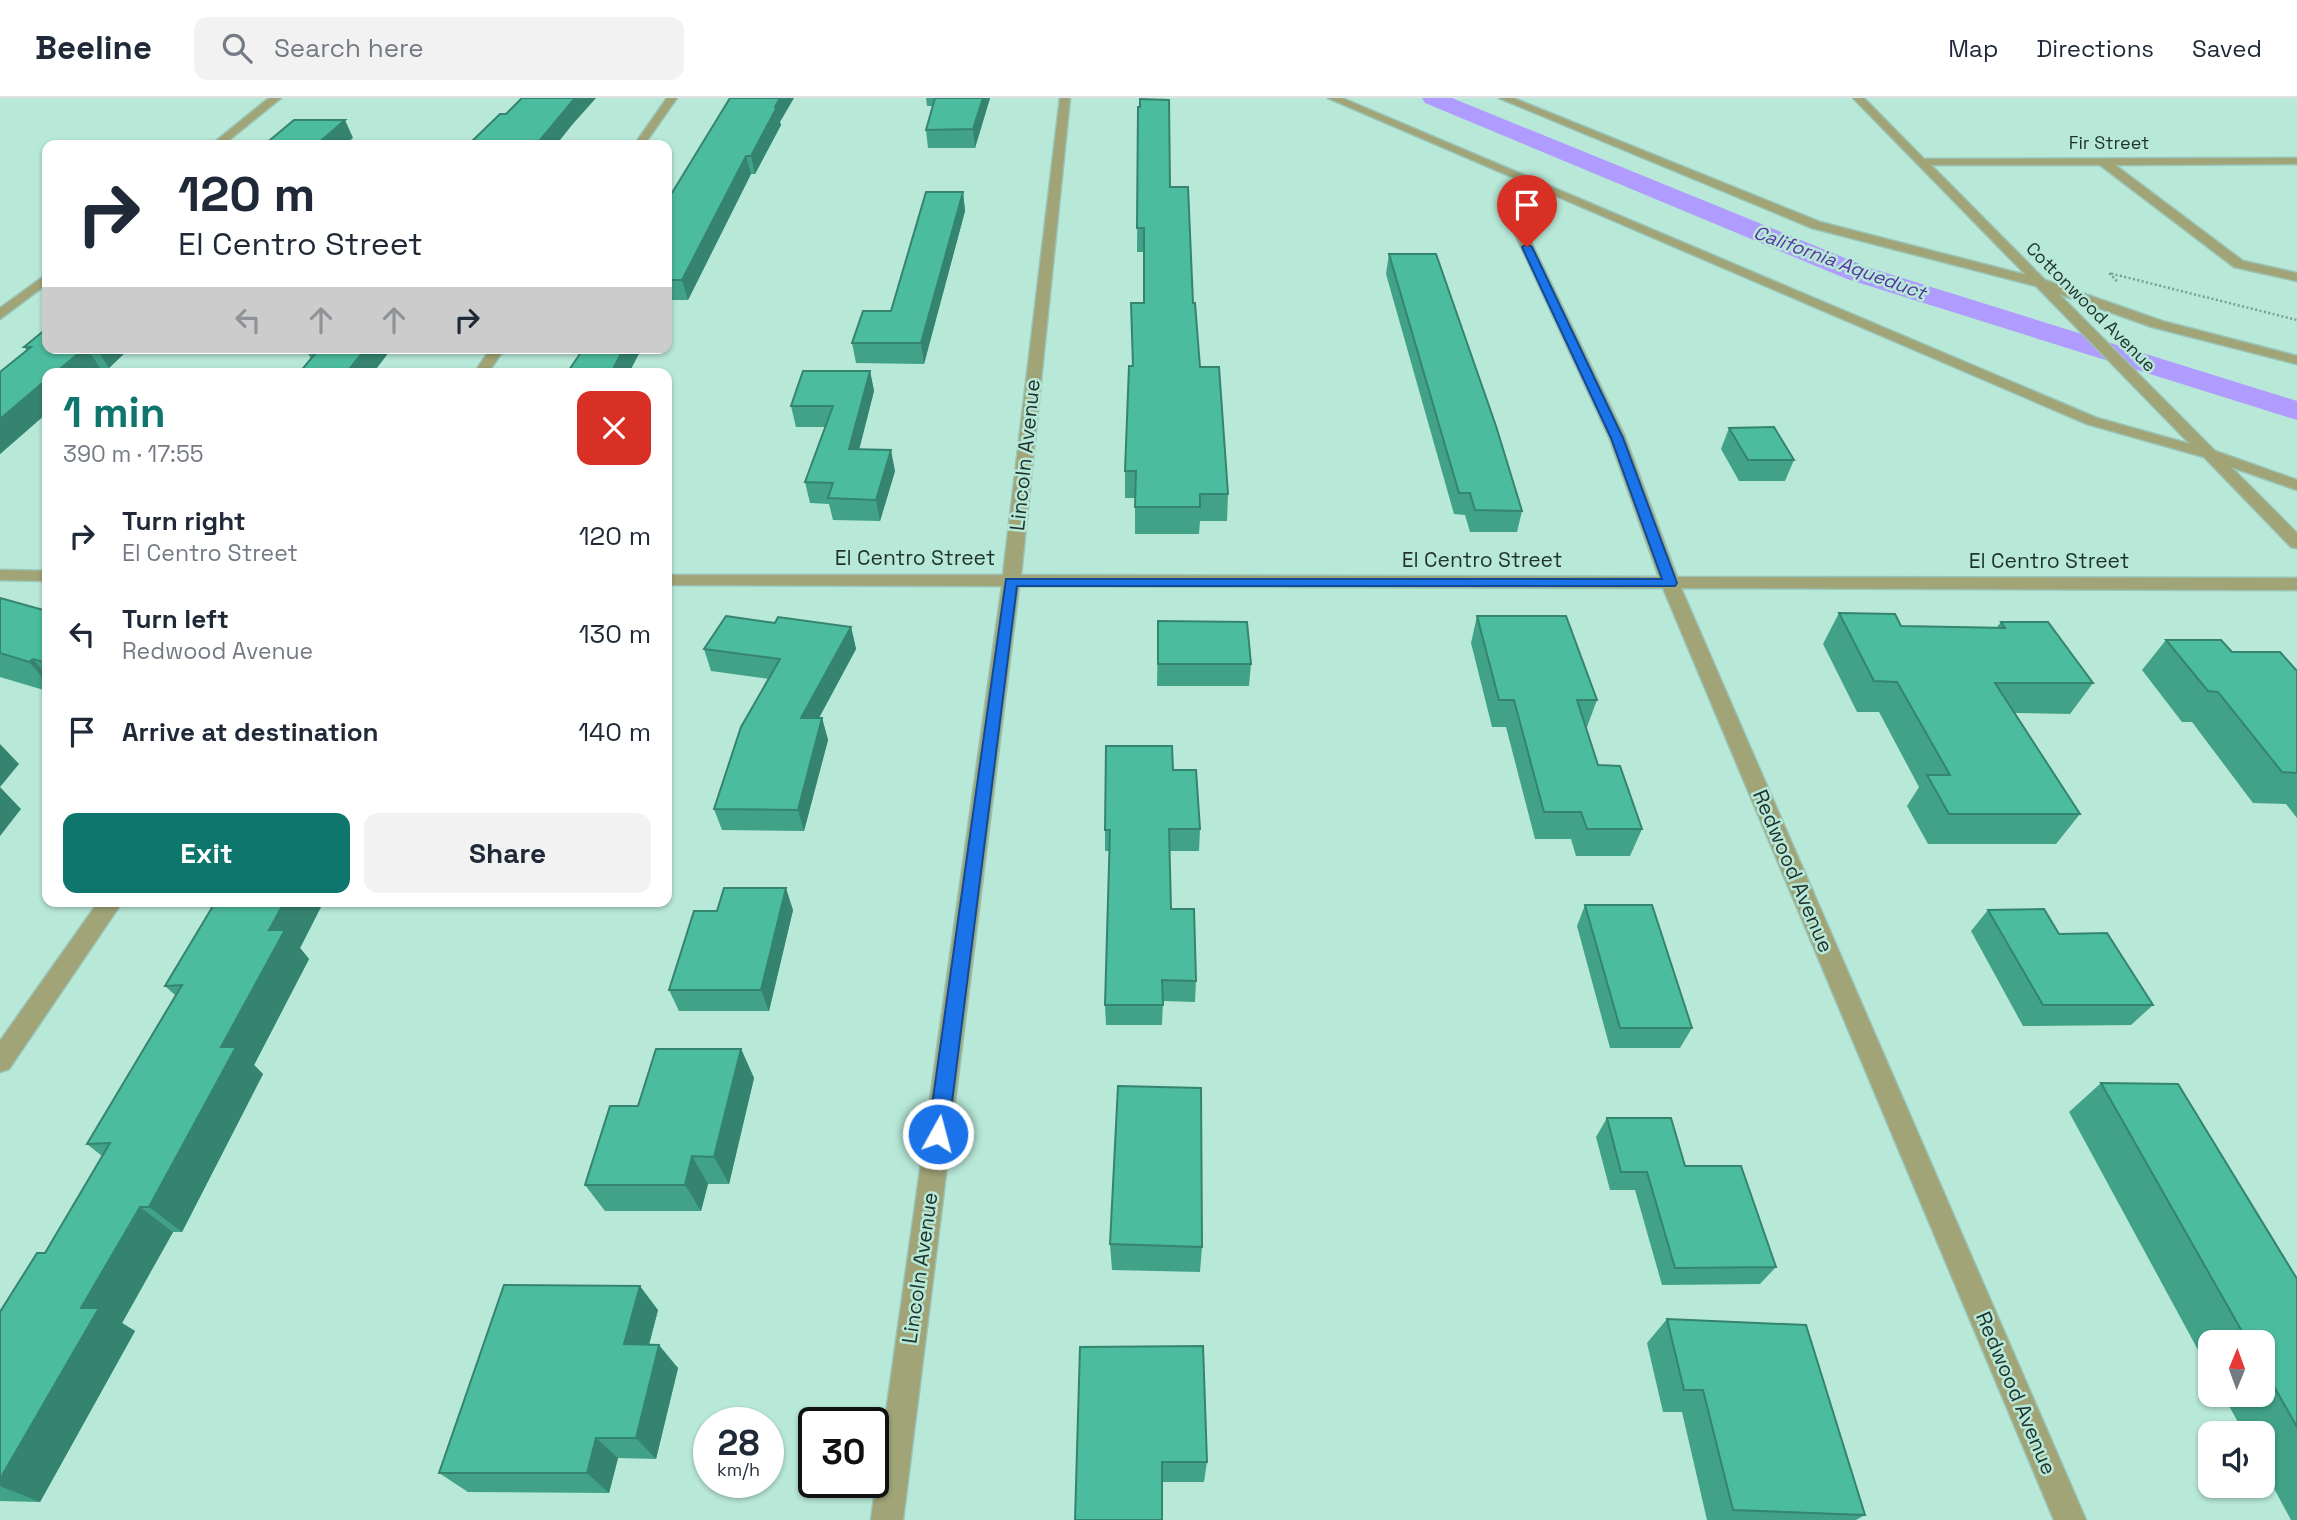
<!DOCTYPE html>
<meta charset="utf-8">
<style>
:root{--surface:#fff;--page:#f2f2f3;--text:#1f2937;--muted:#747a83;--line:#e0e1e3;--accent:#0f766e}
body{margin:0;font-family:"Space Grotesk",sans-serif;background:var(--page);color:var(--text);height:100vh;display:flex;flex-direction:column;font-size:26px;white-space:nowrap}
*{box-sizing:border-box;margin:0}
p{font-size:23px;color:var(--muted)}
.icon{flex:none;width:38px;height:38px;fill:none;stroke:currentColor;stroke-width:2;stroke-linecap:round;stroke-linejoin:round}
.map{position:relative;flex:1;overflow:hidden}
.details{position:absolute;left:42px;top:270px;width:630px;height:539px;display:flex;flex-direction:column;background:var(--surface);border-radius:14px;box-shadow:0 2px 5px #0004}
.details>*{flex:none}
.banner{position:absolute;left:42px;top:42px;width:630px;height:214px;border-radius:14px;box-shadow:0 2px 5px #0004;background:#fff;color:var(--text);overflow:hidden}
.needle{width:46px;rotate:1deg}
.controls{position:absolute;left:2198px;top:1232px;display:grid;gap:14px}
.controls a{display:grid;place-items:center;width:77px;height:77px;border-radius:14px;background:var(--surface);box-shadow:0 2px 5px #0004;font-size:35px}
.speed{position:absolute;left:693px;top:1309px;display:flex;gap:14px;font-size:35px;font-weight:700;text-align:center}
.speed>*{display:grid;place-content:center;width:91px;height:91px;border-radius:50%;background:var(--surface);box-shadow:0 2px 5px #0004;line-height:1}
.speed small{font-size:18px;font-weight:400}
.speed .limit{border:4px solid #111;border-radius:10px;background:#fff;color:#111}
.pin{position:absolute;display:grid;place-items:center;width:60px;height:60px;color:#fff;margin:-72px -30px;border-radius:50% 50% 50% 0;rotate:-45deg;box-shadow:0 0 7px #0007}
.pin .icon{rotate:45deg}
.me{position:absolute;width:77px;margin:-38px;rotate:7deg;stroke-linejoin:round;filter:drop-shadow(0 0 5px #0008)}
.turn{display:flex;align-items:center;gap:24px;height:147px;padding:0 21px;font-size:32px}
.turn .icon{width:91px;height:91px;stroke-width:2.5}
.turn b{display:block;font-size:49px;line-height:60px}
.lanes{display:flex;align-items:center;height:66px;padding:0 21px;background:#0003;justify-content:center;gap:35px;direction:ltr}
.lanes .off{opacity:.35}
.round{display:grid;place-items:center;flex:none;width:74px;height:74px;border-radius:14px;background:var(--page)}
.headline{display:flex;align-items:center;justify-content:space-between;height:119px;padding:0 21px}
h1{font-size:42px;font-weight:700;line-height:52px;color:var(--accent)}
.primary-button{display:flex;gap:14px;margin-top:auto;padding:14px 21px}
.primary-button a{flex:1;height:80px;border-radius:14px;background:var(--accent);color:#fff;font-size:28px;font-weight:700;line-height:80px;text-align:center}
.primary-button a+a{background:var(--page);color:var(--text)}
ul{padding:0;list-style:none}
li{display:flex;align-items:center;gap:21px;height:98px;padding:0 21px}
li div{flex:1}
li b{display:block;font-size:26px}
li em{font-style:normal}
header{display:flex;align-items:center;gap:42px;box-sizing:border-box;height:98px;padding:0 35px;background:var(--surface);border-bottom:2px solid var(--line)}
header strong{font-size:33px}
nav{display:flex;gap:38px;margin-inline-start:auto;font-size:24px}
.search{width:490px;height:63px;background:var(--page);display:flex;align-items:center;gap:18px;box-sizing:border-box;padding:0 24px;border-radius:14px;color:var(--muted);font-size:26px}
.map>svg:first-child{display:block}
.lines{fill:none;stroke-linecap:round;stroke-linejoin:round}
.canal{fill:#b09cfe;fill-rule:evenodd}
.minor-casing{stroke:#99c4b6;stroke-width:3}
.path{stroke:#799e92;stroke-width:2.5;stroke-dasharray:2 2.5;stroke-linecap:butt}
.minor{fill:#a0a477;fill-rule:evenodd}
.wall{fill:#41a288}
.shaded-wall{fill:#35846f}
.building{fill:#4cbc9e;stroke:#35846f;stroke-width:2}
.route{fill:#1a73e8;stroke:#114b97;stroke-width:2}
.labels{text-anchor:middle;stroke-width:5;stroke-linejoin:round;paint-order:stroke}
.far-street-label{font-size:18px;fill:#1f322c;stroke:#b7e8d8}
.far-water-label{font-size:19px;font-style:italic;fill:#5835a4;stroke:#b7e8d8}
.street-label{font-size:21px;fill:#1f322c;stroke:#b7e8d8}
</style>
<header>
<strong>Beeline</strong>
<div class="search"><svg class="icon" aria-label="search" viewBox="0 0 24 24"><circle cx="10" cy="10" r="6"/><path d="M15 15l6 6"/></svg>Search here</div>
<nav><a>Map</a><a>Directions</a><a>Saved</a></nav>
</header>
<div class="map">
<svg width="2297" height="1422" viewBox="0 0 2297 1422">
<rect width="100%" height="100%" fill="#b7e8d8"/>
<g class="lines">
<polygon class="canal" points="1422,0 1452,0 1867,169 2297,303 2297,322 1847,181 1425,5"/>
<defs>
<g id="minor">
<polygon points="269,0 281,0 223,47 211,47"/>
<polygon points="667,0 677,0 644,47 634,47"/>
<polygon points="1060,0 1070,0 1021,477 1659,479 1609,339 1510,125 1516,121 1522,125 1625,339 1677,479 2297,480 2297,492 1681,490 2086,1422 2054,1422 1663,490 1019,488 903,1422 871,1422 1002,488 667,487 667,477 1003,477"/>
<polygon points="1328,0 1342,0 2097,320 2190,346 2036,188 1812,130 1499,0 1513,0 1820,124 2026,177 1853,0 1864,0 1924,61 2297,60 2297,66 2115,67 2243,163 2297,175 2297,183 2234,169 2100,67 1931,67 2045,182 2162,223 2297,258 2297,266 2152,229 2059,196 2215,353 2297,382 2297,392 2231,369 2297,435 2297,450 2291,449 2204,359 2087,326"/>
<polygon points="47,176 47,186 0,221 0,210"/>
<polygon points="491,250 505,250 488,275 474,275"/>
<polygon points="0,472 47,473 47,483 0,482"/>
<polygon points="99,803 123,803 9,971 0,974 0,943"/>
</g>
</defs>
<use href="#minor" class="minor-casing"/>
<polyline class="path" points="2117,183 2109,175 2297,222"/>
<use href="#minor" class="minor"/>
</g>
<g class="wall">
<polygon points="926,0 990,0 975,50 928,50 926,32 933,8 927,8"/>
<polygon points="1138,9 1170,89 1193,205 1200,269 1228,396 1227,423 1200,423 1199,436 1135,436 1135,400 1125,400 1125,373 1144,205 1144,154 1137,154"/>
<polygon points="780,24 781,27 755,76 751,76 688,202 667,202 667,203 667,103"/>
<polygon points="963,94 965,113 924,266 856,265 852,245 891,213"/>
<polygon points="1389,156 1522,413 1517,434 1470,434 1465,417 1454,416 1386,176"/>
<polygon points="24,249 47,250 130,250 109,270 100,270 94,275 47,275 47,315 0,356 0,274 27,253"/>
<polygon points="305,250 392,250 373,275 311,261"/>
<polygon points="870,273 874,293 859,351 895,373 880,423 833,422 829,406 810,405 805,384 825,329 796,329 791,308"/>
<polygon points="1729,330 1794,362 1785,383 1739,383 1721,351"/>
<polygon points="0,500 47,513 47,593 0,579"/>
<polygon points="1839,515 1901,528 1997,529 2001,524 2093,585 2070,616 2015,615 2080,716 2056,746 1928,746 1907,708 1919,689 1879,614 1857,614 1823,546"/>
<polygon points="1477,518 1597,602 1587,629 1586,629 1598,667 1642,731 1630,758 1576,758 1571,741 1535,741 1506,629 1492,629 1471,545"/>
<polygon points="1158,523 1251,566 1249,588 1157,588"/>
<polygon points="775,525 851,529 856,551 819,620 822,620 828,642 804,733 722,732 714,711 769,581 711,573 704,551"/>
<polygon points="2166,542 2232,554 2297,573 2297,720 2286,706 2253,705 2192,624 2182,624 2142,572"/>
<polygon points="1173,672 1200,731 1199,753 1169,753 1171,811 1196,883 1195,904 1163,903 1162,927 1106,927 1105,907 1109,753 1105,753 1105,732"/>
<polygon points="216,803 324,803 300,850 309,861 254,967 263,976 182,1134 173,1134 122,1225 135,1233 40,1404 0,1403 0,1214 45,1155 102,1058 87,1046 176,898 165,888"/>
<polygon points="1585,807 1692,930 1680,950 1610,950 1577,828"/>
<polygon points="793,812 769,913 679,913 669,892 717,813"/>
<polygon points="1988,812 2059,836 2153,907 2131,927 2023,928 1971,833"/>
<polygon points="741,951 754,980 729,1086 708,1086 701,1113 605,1113 585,1087 638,1008"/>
<polygon points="2101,985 2297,1181 2297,1422 2291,1422 2263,1370 2263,1335 2244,1335 2223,1297 2263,1297 2263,1244 2210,1244 2210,1274 2069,1014"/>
<polygon points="1607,1020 1685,1068 1776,1169 1760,1186 1662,1187 1635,1092 1610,1092 1596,1039"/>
<polygon points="1110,1146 1202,1149 1200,1174 1112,1172"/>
<polygon points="658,1212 649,1247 678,1270 656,1361 618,1360 609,1395 468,1394 439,1375"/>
<polygon points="1667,1221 1865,1417 1856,1422 1707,1422 1682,1314 1663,1314 1647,1245"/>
<polygon points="1080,1249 1207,1364 1204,1384 1162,1384"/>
</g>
<g class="shaded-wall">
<polygon points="575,0 596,0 572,27 556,47 536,47"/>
<polygon points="780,0 794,0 780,24 781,27 755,76 751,58"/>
<polygon points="983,0 990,0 975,50 973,31"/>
<polygon points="345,22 353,40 344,47 316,47"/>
<polygon points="746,58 751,76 688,202 682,182"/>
<polygon points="963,94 965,113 924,266 921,245"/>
<polygon points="85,250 87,250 100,270 94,275 55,275"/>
<polygon points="96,250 130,250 109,270"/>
<polygon points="366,250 392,250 373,275 346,275"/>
<polygon points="624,250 642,250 629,275 611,275"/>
<polygon points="870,273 874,293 854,372 849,351"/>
<polygon points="47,281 47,315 0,356 0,321"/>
<polygon points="891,352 895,373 880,423 876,402"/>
<polygon points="851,529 856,551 807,642 801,620"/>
<polygon points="33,561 47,577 47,584 29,564"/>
<polygon points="822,620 828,642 804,733 798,712"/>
<polygon points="0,646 19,666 0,689"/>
<polygon points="0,689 21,711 0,738"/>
<polygon points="786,790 793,812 769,913 761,892"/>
<polygon points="285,803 324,803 300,850 309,861 254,967 263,976 182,1134 149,1109 221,949 269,832"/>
<polygon points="741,951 754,980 729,1086 714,1059"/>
<polygon points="692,1058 708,1086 701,1113 685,1087"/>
<polygon points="140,1109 173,1134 122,1225 135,1233 40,1404 0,1388 0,1381 81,1210"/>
<polygon points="640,1188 658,1212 643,1269 624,1246"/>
<polygon points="659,1247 678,1270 656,1361 636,1340"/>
<polygon points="596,1340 618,1360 609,1395 587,1375"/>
</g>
<g class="building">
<polygon points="522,0 575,0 536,47 468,47 500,16 506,16"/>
<polygon points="730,0 780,0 775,9 777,9 751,58 746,58 682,182 667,182 667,103"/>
<polygon points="935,0 983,0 973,31 926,32"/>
<polygon points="1140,1 1169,2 1170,89 1188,89 1193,205 1195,205 1200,269 1219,269 1228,396 1200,396 1200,409 1135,409 1136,373 1125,373 1129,268 1133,268 1131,205 1144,205 1144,130 1137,130 1138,9 1140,9"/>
<polygon points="294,22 345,22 316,47 264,47"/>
<polygon points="926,94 963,94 921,245 852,245 863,213 891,213"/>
<polygon points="1389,156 1436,156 1496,328 1522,413 1475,412 1470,395 1459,395"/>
<polygon points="47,230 47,250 85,250 55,275 47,275 47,281 0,321 0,274 31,249 24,249"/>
<polygon points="320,250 366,250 346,275 299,275"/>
<polygon points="584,250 624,250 611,275 567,275"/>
<polygon points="803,273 870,273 849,351 891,352 876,402 828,400 833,385 805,384 833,308 791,308"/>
<polygon points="1774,329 1794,362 1748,362 1729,330"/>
<polygon points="0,500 47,513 47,565 33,561 29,564 0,555"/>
<polygon points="1839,515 1895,516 1901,528 2005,530 2001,524 2048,524 2093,585 1995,585 2080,716 1949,716 1927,677 1950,677 1897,584 1874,583"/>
<polygon points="726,518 775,525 778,519 851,529 801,620 822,620 798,712 714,711 741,629 780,561 704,551"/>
<polygon points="1477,518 1566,518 1597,602 1577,602 1598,667 1620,668 1642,731 1587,731 1581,714 1544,714 1514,602 1499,602"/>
<polygon points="1158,523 1247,524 1251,566 1158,566"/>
<polygon points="2166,542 2221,542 2232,554 2280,554 2297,573 2297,675 2282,674 2218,594 2208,593"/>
<polygon points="1106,648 1172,648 1173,672 1196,672 1200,731 1169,731 1171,811 1194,811 1196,883 1162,882 1163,907 1105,907 1110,732 1105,732"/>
<polygon points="724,790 786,790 761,892 669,892 694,813 717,813"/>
<polygon points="216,803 285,803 269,832 285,832 221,949 236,949 149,1109 140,1109 81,1210 99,1210 0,1381 0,1214 37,1155 45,1155 110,1045 87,1046 182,887 165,888"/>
<polygon points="1585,807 1652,807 1692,930 1620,930"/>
<polygon points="2044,811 2059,836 2107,835 2153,907 2043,907 1988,812"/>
<polygon points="656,951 741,951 714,1059 692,1058 685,1087 585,1087 610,1008 638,1008"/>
<polygon points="2101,985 2178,986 2297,1181 2297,1329 2263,1269 2263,1244 2248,1244"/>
<polygon points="1118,988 1201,990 1202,1149 1110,1146"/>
<polygon points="1607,1020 1671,1020 1685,1068 1741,1068 1776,1169 1675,1170 1647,1074 1621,1074"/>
<polygon points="504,1187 640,1188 624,1246 659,1247 636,1340 596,1340 587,1375 439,1375"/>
<polygon points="1667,1221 1806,1227 1865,1417 1733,1412 1703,1292 1684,1292"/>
<polygon points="1203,1248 1207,1364 1162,1364 1162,1422 1075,1422 1080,1249"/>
</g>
<polygon class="route" points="1527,146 1532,149 1623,340 1677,485 1675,488 1017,488 948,1036 945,1042 938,1045 931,1042 928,1036 1006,481 1662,481 1611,340 1522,149"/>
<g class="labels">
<g class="far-street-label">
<text x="2109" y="51">Fir Street</text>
<text transform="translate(2091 209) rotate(45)" y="6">Cottonwood Avenue</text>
</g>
<g class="far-water-label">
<text transform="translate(1840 164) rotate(20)" y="7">California Aqueduct</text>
</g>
<g class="street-label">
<text transform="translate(1025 357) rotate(-84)" y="7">Lincoln Avenue</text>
<text x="915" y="467">El Centro Street</text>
<text x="1482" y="469">El Centro Street</text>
<text x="2049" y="470">El Centro Street</text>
<text transform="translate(1793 773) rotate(67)" y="7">Redwood Avenue</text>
<text transform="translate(920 1170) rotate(-82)" y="7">Lincoln Avenue</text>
<text transform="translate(2016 1295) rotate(67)" y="7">Redwood Avenue</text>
</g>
</g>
</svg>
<div class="controls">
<a><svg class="needle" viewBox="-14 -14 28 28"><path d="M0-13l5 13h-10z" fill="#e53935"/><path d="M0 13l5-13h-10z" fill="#747a83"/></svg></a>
<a><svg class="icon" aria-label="sound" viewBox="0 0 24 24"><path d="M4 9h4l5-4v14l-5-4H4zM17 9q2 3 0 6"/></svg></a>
</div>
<div class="speed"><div>28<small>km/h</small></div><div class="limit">30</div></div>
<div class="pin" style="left:1527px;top:149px;background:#d93025"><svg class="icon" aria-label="arrive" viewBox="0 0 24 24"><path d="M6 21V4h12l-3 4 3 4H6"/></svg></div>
<svg class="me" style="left:938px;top:1036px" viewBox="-20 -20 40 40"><circle r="17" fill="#1a73e8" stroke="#fff" stroke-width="3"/><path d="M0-11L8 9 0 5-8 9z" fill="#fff"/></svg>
<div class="banner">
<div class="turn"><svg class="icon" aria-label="right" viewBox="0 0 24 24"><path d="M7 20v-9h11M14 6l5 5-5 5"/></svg><div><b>120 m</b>El Centro Street</div></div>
<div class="lanes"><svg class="icon off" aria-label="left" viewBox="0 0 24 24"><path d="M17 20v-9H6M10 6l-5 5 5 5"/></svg><svg class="icon off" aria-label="ahead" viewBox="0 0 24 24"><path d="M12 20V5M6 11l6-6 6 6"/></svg><svg class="icon off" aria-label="ahead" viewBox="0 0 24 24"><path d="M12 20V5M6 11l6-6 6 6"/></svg><svg class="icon" aria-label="right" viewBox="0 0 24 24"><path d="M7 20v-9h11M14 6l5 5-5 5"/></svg></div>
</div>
<section class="details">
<div class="headline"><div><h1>1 min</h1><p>390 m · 17:55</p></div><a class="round" style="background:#d93025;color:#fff"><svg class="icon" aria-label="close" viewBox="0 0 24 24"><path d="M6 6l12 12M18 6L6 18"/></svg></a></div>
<ul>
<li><svg class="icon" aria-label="right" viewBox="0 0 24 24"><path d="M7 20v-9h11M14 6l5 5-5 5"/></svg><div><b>Turn right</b><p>El Centro Street</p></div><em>120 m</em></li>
<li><svg class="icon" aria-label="left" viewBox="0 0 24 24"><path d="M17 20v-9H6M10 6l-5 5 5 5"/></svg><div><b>Turn left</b><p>Redwood Avenue</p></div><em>130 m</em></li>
<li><svg class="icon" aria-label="arrive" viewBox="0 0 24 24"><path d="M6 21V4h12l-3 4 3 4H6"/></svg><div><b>Arrive at destination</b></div><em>140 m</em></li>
</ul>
<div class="primary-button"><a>Exit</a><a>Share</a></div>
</section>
</div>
